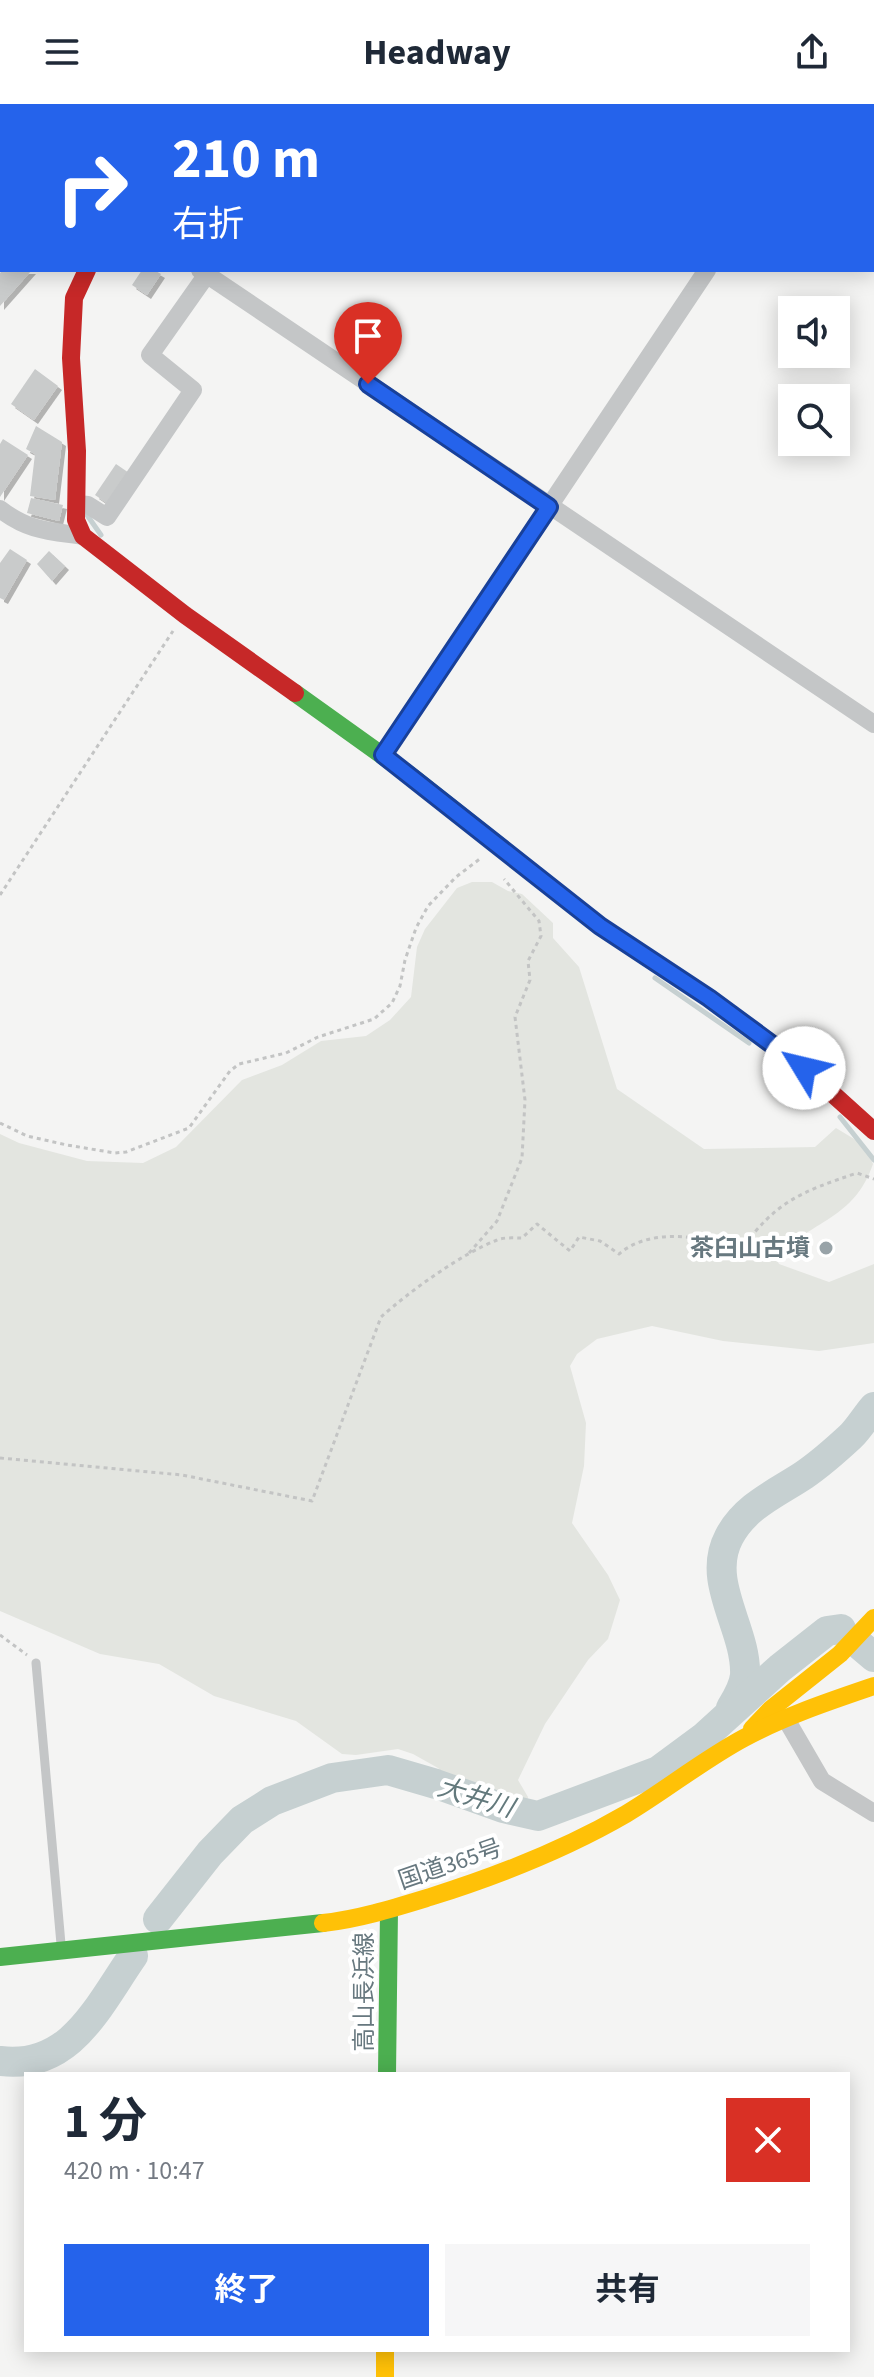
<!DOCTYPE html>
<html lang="ja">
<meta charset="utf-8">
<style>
:root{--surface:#fff;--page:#f6f6f7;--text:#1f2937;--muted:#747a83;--accent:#2563eb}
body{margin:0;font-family:"Source Sans 3","Noto Sans JP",sans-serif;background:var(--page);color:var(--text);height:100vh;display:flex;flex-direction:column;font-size:30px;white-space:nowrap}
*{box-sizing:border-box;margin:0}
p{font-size:26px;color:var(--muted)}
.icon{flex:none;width:44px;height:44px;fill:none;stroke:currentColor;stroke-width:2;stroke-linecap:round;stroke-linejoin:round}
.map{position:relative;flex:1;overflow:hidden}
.panel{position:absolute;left:24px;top:1968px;width:826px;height:280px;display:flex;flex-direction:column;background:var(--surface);border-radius:0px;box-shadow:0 4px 20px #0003}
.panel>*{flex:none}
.guide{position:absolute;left:0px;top:0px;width:874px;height:168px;box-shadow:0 4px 20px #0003;background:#2563eb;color:#fff;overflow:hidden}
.controls{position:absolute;left:778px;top:192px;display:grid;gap:16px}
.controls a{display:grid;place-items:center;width:72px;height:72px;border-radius:0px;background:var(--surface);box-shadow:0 4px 20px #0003;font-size:40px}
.pin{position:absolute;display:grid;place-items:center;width:68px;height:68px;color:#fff;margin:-82px -34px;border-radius:50% 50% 50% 0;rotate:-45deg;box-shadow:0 0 8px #0007}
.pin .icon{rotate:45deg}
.me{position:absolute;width:88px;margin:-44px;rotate:306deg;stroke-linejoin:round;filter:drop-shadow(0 0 6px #0008)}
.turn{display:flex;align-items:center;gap:28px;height:168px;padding:0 40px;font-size:36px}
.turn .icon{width:104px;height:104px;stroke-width:2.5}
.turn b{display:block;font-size:56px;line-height:68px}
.round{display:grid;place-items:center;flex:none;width:84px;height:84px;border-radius:0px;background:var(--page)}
.head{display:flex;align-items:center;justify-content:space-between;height:136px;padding:0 40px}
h1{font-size:48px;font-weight:700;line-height:60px}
.primary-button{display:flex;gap:16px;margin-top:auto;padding:16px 40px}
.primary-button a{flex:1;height:92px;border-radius:0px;background:var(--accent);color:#fff;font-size:32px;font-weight:700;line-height:92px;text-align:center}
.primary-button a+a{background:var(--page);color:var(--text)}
header{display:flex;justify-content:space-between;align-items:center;height:104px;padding:0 40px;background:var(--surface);font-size:36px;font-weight:700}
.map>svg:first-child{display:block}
.green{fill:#e3e5e0}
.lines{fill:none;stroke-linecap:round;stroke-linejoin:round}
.stream{stroke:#c6d0d1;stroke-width:5}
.river{stroke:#c6d0d1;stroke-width:30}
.building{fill:#c9cbcb;filter:url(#shadow)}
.path{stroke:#c3c4c4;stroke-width:3;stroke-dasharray:4 4;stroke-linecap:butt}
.lane{stroke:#c4c6c7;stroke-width:9}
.street{stroke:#c4c6c7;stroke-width:18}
.fast{stroke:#4caf50;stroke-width:18}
.slow{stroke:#ffc107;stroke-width:18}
.jam{stroke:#c62828;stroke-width:18}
.route-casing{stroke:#184099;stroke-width:20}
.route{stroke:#2563eb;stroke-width:14}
.poi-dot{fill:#98a3a8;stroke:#fff;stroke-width:3}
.labels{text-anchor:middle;stroke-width:8;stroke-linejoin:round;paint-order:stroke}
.poi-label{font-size:24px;font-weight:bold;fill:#67787f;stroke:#fff;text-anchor:end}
.street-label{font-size:24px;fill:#67787f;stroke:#fff}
.water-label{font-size:26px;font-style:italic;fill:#63797c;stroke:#fff}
</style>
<header><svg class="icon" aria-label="menu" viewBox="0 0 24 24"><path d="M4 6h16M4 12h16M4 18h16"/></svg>Headway<svg class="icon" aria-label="share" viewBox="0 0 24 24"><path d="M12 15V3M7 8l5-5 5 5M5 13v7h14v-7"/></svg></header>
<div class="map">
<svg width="874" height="2273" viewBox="0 0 874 2273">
<defs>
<filter id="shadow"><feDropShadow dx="4" dy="4" stdDeviation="0" flood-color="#0004"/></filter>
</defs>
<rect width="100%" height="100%" fill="#f4f4f3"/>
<path class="green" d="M472 778H492L508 787 522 790 553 819V834L579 863 617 985 704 1045 815 1043 836 1024 864 1041 873 1060C854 1116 811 1116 776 1154L779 1160 829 1178 874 1160V1239L819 1247 723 1237 652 1222 597 1235 577 1250 570 1262 586 1319 584 1362 572 1419 608 1471 620 1496 608 1535 588 1556 545 1620 518 1676 528 1693 526 1706 515 1715H501L484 1708 438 1664 413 1650 398 1645 356 1651 342 1650 296 1617 214 1592 159 1560 100 1550 0 1507V1030L19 1039 87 1057 143 1059 176 1043 242 976 282 961 321 937 366 932 390 916 411 893 417 843 425 825 457 784Z"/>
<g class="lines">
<g class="stream">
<polyline points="0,23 2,25"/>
<polyline points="87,411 101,431"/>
<polyline points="655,874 749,939"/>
<polyline points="840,1013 874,1056"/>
</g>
<g class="river">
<polyline points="861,1542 874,1553"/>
<path d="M731 1604C737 1594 744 1583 745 1571 747 1525 705 1478 729 1433 745 1402 777 1389 804 1371 820 1360 837 1345 851 1332 860 1323 866 1312 874 1303"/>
<polyline points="158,1815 210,1749 242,1716 272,1697 332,1674 388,1666 436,1680 503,1704 538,1712 658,1667 704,1633 780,1564 827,1527 841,1525"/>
<path d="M0 1957C71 1966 98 1902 133 1852"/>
</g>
</g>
<g class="building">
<polygon points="3,166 32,166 0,202 0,169"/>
<polygon points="142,166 154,166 161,170 147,191 132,181"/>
<polygon points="35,265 58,282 34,316 11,300"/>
<polygon points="36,322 62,338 55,396 30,392 35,350 26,345"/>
<polygon points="3,335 28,351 0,393 0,340"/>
<polygon points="116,360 132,371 111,402 95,391"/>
<polygon points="31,394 63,401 59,417 27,409"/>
<polygon points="10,445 27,456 4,496 0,494 0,459"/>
<polygon points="49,447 65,462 52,477 37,460"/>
</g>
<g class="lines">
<g class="path">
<polyline points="0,791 173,527"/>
<polyline points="0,1019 27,1032 67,1041 115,1049 126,1048 189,1024 230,967 239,960 286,949 318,933 374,915 392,899 400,882 405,856 416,824 428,802 456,773 481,754"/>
<polyline points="469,1149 497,1117 522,1054 525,996 515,913 530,876 528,857 541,832 539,817 504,775"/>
<path d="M0 1354 182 1371 312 1397 381 1213C410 1187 461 1150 497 1136 504 1133 514 1134 522 1134L537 1120 570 1147 579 1133 600 1137 619 1150C652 1122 704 1133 741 1146 776 1097 801 1088 857 1069L874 1075"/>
<polyline points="0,1531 27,1551"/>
</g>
<polyline class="lane" points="36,1559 61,1840"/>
<g class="street">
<polyline points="177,2 179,0"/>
<polyline points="819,2 820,0"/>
<polyline points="0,13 2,14"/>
<polyline points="200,166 874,620"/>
<polyline points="78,400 88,401 107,413 193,286 150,251 210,166"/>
<path d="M0 405C28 427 49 427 83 432"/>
<polyline points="383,651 707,166"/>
<polyline points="786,1615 822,1677 874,1709"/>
</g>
<g class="fast">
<polyline points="295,589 411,672 600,822 648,854"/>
<polyline points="0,1853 323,1819"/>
<polyline points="387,1970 389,1806"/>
</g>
<g class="slow">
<polyline points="752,1625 771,1605 840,1550 874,1514"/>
<path d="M323 1819C359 1815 394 1804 430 1793 497 1772 564 1746 626 1710 666 1686 703 1656 744 1634 785 1612 830 1597 874 1582"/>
<polyline points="385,2246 385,2273"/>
</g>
<g class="jam">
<polyline points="87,166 74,194 71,254 77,347 76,416 83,432 185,511 295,589"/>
<polyline points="648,854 709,894 804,964 874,1027"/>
</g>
</g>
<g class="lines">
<defs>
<polyline id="route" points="368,280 549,403 383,651 600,822 709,894 804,964"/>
</defs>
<use href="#route" class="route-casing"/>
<use href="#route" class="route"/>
</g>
<circle class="poi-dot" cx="826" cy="1144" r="8"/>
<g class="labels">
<g class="poi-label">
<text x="810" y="1152">茶臼山古墳</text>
</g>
<g class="street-label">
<text transform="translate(450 1760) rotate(-19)" y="8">国道365号</text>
<text transform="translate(364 1888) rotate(-90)" y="8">高山長浜線</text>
</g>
<g class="water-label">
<text transform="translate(476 1693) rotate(17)" y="9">大井川</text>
</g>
</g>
</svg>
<div class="controls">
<a><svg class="icon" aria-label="sound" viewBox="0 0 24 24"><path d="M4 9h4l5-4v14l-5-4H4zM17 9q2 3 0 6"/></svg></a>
<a><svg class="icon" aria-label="search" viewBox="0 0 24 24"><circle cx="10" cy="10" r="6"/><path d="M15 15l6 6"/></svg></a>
</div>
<div class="pin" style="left:368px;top:280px;background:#d93025"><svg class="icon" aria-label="arrive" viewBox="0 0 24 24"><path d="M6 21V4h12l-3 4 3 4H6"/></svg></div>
<svg class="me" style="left:804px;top:964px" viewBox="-20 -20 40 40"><circle r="19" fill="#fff"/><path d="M0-13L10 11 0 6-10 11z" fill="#2563eb"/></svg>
<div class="guide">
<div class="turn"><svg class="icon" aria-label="right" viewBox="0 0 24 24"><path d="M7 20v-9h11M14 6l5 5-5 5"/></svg><div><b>210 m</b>右折</div></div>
</div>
<section class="panel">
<div class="head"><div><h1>1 分</h1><p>420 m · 10:47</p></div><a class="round" style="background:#d93025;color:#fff"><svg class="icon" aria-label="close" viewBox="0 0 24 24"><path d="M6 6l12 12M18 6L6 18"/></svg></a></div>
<div class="primary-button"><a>終了</a><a>共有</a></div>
</section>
</div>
